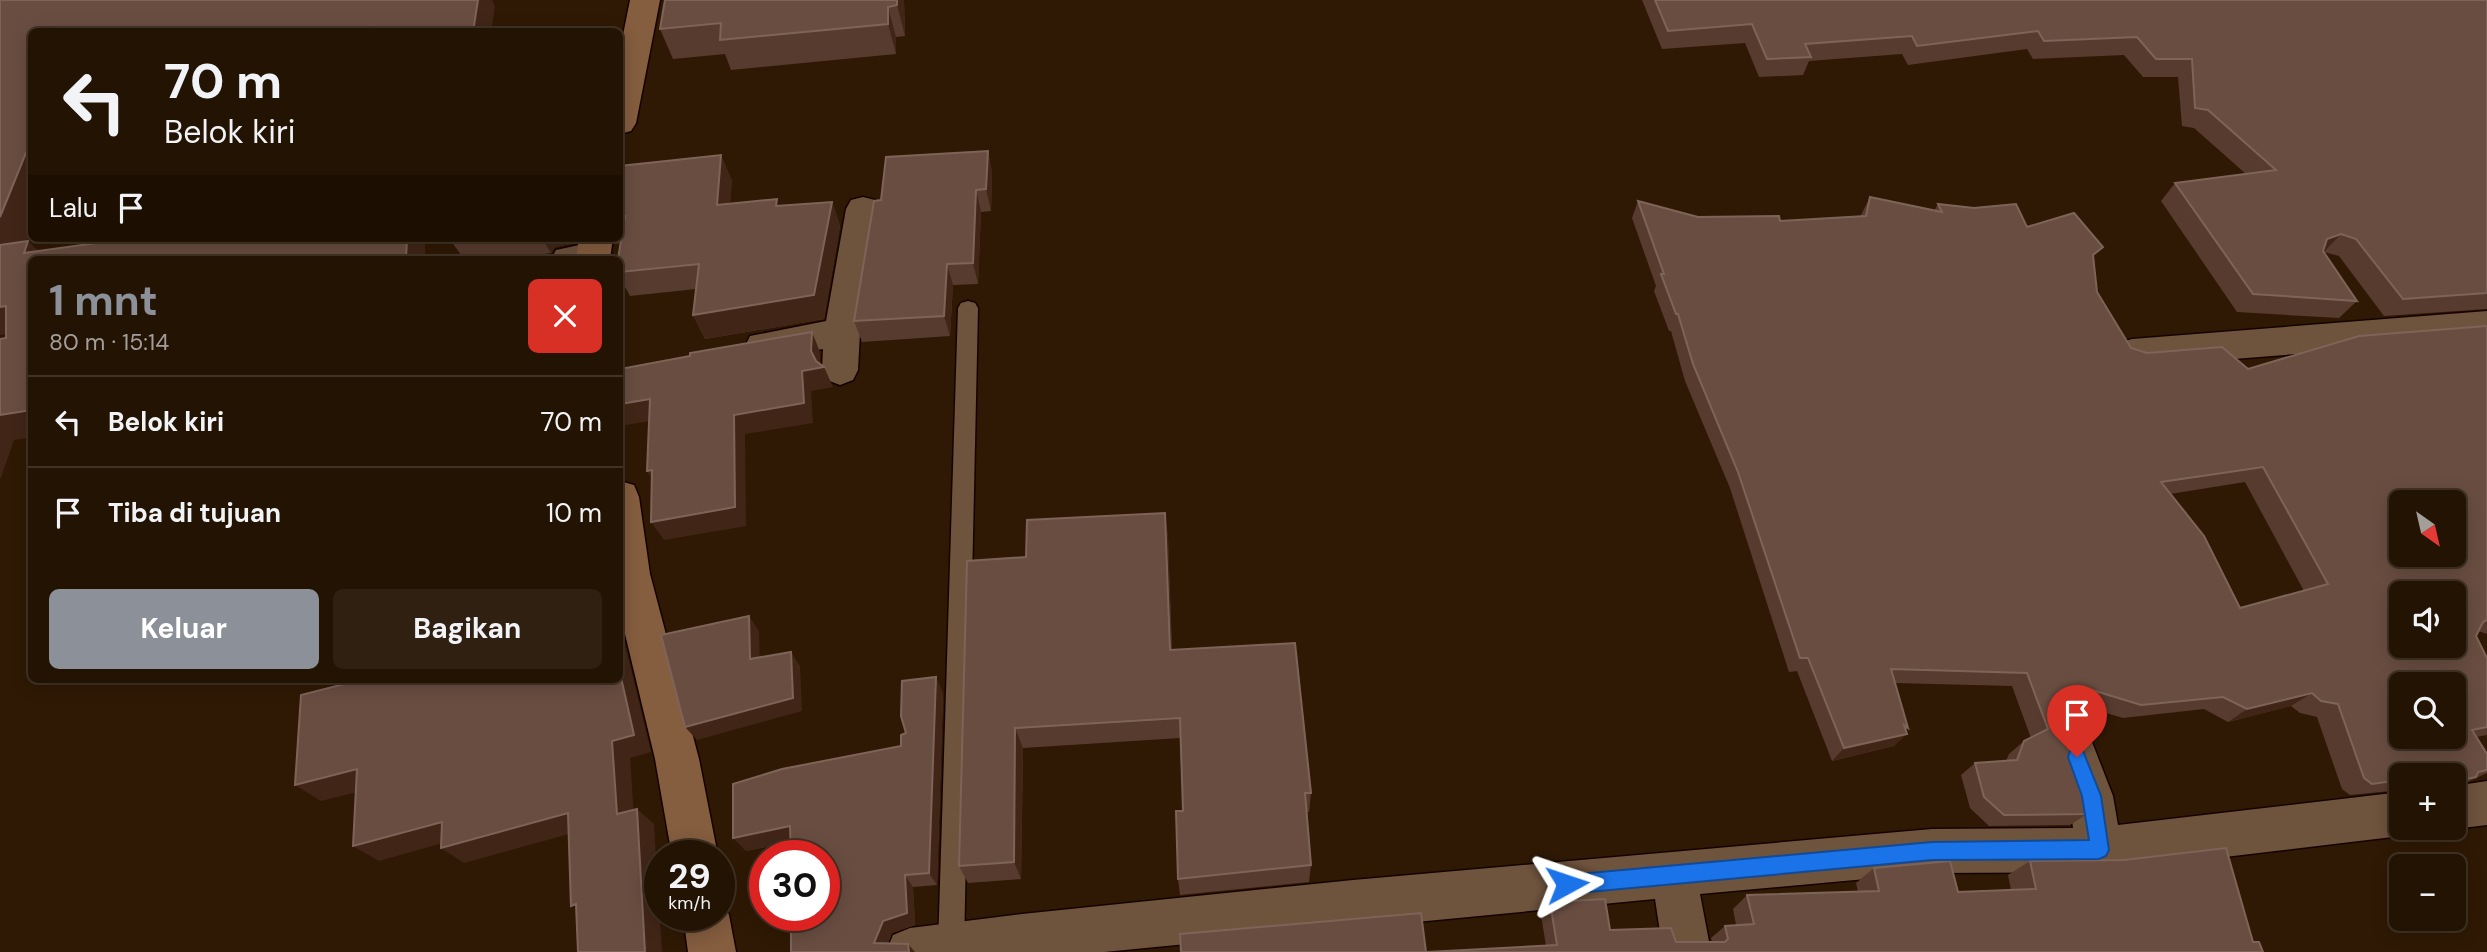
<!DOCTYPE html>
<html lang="id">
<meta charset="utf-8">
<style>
:root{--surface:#231303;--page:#2f2012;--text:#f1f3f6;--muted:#a39e9a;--line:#403225;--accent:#8c9099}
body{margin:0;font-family:"DM Sans",sans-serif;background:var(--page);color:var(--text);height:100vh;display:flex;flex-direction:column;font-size:26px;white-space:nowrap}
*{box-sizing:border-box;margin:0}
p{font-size:23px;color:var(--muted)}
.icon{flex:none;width:38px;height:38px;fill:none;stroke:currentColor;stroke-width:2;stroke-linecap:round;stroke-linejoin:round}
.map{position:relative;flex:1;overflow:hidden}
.panel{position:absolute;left:28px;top:256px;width:595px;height:427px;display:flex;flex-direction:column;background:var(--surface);border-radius:10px;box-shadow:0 4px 18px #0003,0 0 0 2px var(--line)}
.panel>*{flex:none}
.hud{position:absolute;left:28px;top:28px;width:595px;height:214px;border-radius:10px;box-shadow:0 4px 18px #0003,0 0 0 2px var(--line);background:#231303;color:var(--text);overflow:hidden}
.needle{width:46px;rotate:146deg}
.buttons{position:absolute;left:2389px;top:490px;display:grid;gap:14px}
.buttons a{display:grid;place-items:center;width:77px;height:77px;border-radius:10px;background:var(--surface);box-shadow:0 4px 18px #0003,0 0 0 2px var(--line);font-size:35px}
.speed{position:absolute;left:644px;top:840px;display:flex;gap:14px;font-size:35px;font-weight:700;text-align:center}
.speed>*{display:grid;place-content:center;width:91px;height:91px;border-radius:50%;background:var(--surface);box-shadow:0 4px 18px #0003,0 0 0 2px var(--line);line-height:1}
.speed small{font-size:18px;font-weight:400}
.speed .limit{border:10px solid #d22;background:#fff;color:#111}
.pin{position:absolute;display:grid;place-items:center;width:60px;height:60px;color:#fff;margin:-72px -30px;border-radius:50% 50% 50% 0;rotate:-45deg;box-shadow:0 0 7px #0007}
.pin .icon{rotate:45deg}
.me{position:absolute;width:77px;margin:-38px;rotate:85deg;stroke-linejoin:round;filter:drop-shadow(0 0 5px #0008)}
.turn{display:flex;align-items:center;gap:24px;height:147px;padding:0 21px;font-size:32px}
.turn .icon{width:91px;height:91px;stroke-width:2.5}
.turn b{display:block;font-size:49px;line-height:60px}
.then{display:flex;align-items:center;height:66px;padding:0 21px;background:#0003;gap:14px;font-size:26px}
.round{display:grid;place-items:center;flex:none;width:74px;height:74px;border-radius:10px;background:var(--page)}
.overview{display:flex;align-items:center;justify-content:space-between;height:119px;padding:0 21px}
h1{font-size:42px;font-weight:700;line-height:52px;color:var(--accent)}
.action{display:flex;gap:14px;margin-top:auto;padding:14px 21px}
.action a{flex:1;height:80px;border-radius:10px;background:var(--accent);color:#fff;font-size:28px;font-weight:700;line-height:80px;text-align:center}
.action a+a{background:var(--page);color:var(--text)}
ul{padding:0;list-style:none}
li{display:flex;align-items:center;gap:21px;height:91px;padding:0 21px;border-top:2px solid var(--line)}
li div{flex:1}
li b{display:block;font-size:26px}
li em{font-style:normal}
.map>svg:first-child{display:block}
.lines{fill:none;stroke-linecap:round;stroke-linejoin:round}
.lane-casing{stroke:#160300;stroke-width:3}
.street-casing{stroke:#160300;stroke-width:3}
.secondary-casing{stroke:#160300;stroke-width:3}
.lane{fill:#6e533d;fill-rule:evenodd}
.street{fill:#6e533d;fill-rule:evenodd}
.secondary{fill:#855d3f;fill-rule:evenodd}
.wall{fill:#583b2f;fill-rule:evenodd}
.shaded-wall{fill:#412617}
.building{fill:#694d41;stroke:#7e6458;stroke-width:2;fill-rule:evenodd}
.route{fill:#1a73e8;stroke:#114b97;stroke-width:2}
</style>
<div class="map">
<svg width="2487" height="952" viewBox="0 0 2487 952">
<rect width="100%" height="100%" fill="#2f1904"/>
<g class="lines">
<defs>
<polygon id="lane" points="968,301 975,303 978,308 964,947 962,952 940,952 938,947 958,308 961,303"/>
<g id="street">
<polygon points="863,197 875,200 880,209 860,332 858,370 853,380 840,385 827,380 822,370 823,349 763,360 750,356 745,346 750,336 826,321 846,209 851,200"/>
<polygon points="593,242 605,246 610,255 608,259 551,259 556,250"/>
<polygon points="2487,311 2487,339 2132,367 2119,363 2114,353 2119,343 2132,339"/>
<polygon points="2077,736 2092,742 2113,796 2118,825 2401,792 2401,828 2417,828 2401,836 2099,872 1932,873 1700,894 1711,952 1663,952 1655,899 1104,952 886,952 893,935 910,928 1022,914 1353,880 1932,829 2073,828 2069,796 2055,757 2062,742"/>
<polygon points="2487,781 2487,825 2454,829 2452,828 2454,786"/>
</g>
<g id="secondary">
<polygon points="630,0 660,0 636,123 631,131 620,134 620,50"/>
<polygon points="579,238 613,238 610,259 576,259"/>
<polygon points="620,481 634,485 639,497 650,574 699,759 718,856 672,856 655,759 620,613"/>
<polygon points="719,897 722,899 729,915 736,952 688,952 683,915 719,915"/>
</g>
</defs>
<use href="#lane" class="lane-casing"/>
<use href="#street" class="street-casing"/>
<use href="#secondary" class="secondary-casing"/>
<use href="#lane" class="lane"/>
<use href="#street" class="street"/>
<use href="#secondary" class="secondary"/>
</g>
<g class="wall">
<polygon points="665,0 904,0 905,36 896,37 896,54 731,70 725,54 673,59 660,29"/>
<polygon points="1642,0 2487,0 2487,309 2384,316 2339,256 2324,252 2323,252 2357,301 2339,318 2237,312 2161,201 2175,183 2246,174 2194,128 2182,126 2178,77 2143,77 2124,55 2033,59 2027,49 1908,65 1902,54 1809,61 1803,75 1759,77 1745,43 1662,49"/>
<polygon points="988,151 992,173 991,211 981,212 978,284 953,285 950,336 862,342 854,321 881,200"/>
<polygon points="620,166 732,180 730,203 780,206 832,202 840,226 824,319 705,339 693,315 696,289 630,296 620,278 621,243 615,244 611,238 620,238"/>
<path d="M1870 197 1934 211 1938 204 2027 227 2094 259 2097 292 2131 348 2147 353 2248 369 2487 326V634L2478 631 2476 636 2487 658V735L2476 737 2487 754V773L2454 788V775H2401V790L2350 795 2342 789 2317 717 2300 713 2291 706 2228 722 2204 709 2123 718 2086 707 2092 721 2073 735 2069 746 2087 814 2070 825 1989 826 1970 808 1961 775 1975 763 2006 761 2009 754 2024 741 2031 738 2012 686 1895 683 1908 728 1894 746 1832 761 1797 671 1789 672 1730 488 1685 381 1671 331H1669L1654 291 1656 286 1632 218 1638 201 1698 217 1780 221 1860 217ZM2245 482 2304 591 2240 608 2170 494Z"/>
<polygon points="451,238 578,238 576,243 555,247 551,253 511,259 464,259 451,241"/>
<polygon points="1165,513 1168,537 1172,650 1311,793 1309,812 1307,812 1311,865 1309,882 1180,895 1178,879 1183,811 1180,738 1023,748 1021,879 968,883 959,866 1026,557"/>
<polygon points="943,693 937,885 913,887 915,925 892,933 888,943 791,952 790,842 746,851 901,746 906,733"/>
<polygon points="2030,861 2253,942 1546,946 1541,915 1550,902 1610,930 1676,942 1712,942 1711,938 1725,926 1736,925 1733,909 1747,895 1858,892 1856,883 1874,868 1958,892 2011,890 2008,875"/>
</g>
<g class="shaded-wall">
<polygon points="478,0 492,0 495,6 491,32 473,32"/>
<polygon points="897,0 904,0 905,36 897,5"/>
<polygon points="888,7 896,37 896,54 888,24"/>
<polygon points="371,27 374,32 333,32"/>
<polygon points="32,138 32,229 15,271 0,257 0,217"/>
<polygon points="988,151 992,173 991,211 986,189"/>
<polygon points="721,155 732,180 728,229 717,205"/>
<polygon points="976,190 981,212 978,284 973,263"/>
<polygon points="832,202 840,226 824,319 705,339 693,315"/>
<polygon points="2341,234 2324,252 2311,257 2327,239"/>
<polygon points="407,238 425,238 425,259 406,259"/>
<polygon points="542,238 578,238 576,243 555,247 551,253"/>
<polygon points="28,241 47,259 24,253"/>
<polygon points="947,264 953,285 950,336 944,316"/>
<polygon points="6,306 32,330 0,335 0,307"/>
<polygon points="812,332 820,352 820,368 824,367 833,387 811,391 813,423 745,434 746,526 664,540 651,522 734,415 802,371 811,351"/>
<polygon points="650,399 662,419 620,426 620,404"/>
<polygon points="32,410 32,437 14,440 0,480 0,415"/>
<polygon points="652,470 659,490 647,471"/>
<polygon points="1165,513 1168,537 1172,671 1170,650"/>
<polygon points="749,616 759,631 760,673 750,659"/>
<polygon points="620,641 626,648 651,752 630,758 635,830 617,814 612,741 620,673"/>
<polygon points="791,652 800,666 802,711 697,740 685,727"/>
<polygon points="936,677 943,693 937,885 929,873"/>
<polygon points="2312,693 2291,706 2228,722 2247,709"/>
<polygon points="2092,721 2075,734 2060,741 2076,729"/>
<polygon points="1015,728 1023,748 1021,879 1014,862"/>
<polygon points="1907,734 1894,746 1832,761 1844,748"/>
<polygon points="357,769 382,786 321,801 295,785"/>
<polygon points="637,809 654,824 662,952 645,952"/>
<polygon points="568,813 587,829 464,863 441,848"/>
<polygon points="442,822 464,837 379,861 353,846"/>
<polygon points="790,826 801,839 746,851 733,838"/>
<polygon points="905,875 913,887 915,925 892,933 884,952 874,943 883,921"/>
<polygon points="908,944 915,952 909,952"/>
</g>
<g class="building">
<polygon points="0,0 478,0 473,32 370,32 371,27 333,32 32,32 32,138 0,217"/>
<polygon points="665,0 897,0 897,5 888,7 888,24 720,40 721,23 660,29"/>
<polygon points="1655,0 2487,0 2487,293 2403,299 2356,239 2341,234 2327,239 2323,251 2357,301 2253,294 2175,183 2276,170 2208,110 2195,108 2192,59 2156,59 2137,37 2044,41 2038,31 1917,46 1912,36 1805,44 1811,57 1767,59 1752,24 1668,31"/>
<polygon points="988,151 986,189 976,190 973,263 947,264 944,316 854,321 874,201 881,200 886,157"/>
<polygon points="721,155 717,205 777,199 776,206 832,202 814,295 693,315 699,264 620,272 620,259 618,259 625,216 620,217 620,166"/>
<path d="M1870 197 1942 212 1938 204 1974 208 2016 204 2027 227 2074 213 2103 247 2093 255 2097 292 2131 348 2147 353 2222 347 2248 369 2359 336 2487 326V620L2483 622 2476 636 2487 658V727L2472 730 2487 754V770L2478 772 2476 777 2454 781V775H2401V780L2372 784 2364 778 2338 704 2321 701 2312 693 2247 709 2223 697 2141 705 2079 686 2092 721 2076 729 2069 746 2083 785 2087 814 2004 815 1984 797 1975 763 2017 760 2024 741 2048 729 2027 673 1891 669 1908 728 1904 725 1907 734 1844 748 1808 658H1800L1738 472 1693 364 1678 314H1676L1661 274H1664L1638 201 1698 217 1779 216 1780 221 1866 216ZM2263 467 2328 584 2240 608 2204 536 2161 482ZM2401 502H2454V555H2401ZM2401 593H2454V646H2401ZM2401 684H2454V737H2401Z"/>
<polygon points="132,238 407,238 406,259 32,259 32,410 0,415 0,339 6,338 6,306 0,307 0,245 28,241 24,253"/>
<polygon points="451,238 471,238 451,241"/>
<polygon points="812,332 811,351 816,361 824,367 802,371 804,403 734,415 735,507 651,522 652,470 647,471 650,399 620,404 620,369 690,356 690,353"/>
<polygon points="1165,513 1170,650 1295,643 1311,793 1305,793 1311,865 1178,879 1176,811 1183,811 1180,718 1015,728 1014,862 959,866 967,561 1026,557 1027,520"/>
<polygon points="749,616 750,659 791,652 793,698 685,727 661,635"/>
<polygon points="620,673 634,735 612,741 617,814 637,809 645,952 578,952 576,904 571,906 568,813 441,848 442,822 353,846 357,769 295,785 301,695 364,679 620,679"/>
<polygon points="936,677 929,873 905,875 907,913 883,921 874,943 908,944 909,952 791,952 791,915 824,915 824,856 791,856 790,826 733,838 733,784 782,769 901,746 901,735 906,733 901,716 902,681"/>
<polygon points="2226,848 2253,942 2259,942 2263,952 1427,952 1557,945 1550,902 1605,899 1610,930 1671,928 1676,942 1725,942 1728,939 1725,926 1754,924 1747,895 1879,891 1874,868 1950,861 1958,892 2036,889 2030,861 2124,860"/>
<polygon points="1421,913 1426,952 1181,952 1180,934"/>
</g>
<polygon class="route" points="2077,748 2083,751 2101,796 2109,850 2106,856 2099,859 1932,860 1567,894 1560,891 1558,884 1560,878 1567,875 1932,842 2089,840 2082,796 2068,757 2070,751"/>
</svg>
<div class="buttons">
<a><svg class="needle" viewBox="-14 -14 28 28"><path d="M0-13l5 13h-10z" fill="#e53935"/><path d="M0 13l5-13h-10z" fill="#a39e9a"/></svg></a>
<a><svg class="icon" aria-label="sound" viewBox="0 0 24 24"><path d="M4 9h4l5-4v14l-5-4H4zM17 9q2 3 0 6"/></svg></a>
<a><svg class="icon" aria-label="search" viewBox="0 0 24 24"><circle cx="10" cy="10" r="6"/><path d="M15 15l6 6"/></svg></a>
<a>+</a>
<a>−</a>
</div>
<div class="speed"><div>29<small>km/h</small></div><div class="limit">30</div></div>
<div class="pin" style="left:2077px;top:757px;background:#d93025"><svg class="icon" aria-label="arrive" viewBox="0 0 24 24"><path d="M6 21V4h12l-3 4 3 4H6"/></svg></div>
<svg class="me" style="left:1567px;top:884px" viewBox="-20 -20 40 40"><path d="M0-17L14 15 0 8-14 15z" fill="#1a73e8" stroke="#fff" stroke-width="4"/></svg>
<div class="hud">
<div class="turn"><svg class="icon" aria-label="left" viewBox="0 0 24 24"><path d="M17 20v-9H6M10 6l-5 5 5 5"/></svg><div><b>70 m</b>Belok kiri</div></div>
<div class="then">Lalu<svg class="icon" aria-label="arrive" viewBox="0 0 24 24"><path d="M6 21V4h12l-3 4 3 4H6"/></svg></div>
</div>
<section class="panel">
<div class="overview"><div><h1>1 mnt</h1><p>80 m · 15:14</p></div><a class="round" style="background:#d93025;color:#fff"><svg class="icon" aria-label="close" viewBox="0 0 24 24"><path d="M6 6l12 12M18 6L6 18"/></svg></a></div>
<ul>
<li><svg class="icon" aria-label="left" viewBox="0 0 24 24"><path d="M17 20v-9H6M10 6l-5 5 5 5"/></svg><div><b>Belok kiri</b></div><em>70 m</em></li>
<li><svg class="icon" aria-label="arrive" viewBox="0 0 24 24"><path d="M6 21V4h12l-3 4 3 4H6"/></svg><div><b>Tiba di tujuan</b></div><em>10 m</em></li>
</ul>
<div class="action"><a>Keluar</a><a>Bagikan</a></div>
</section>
</div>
